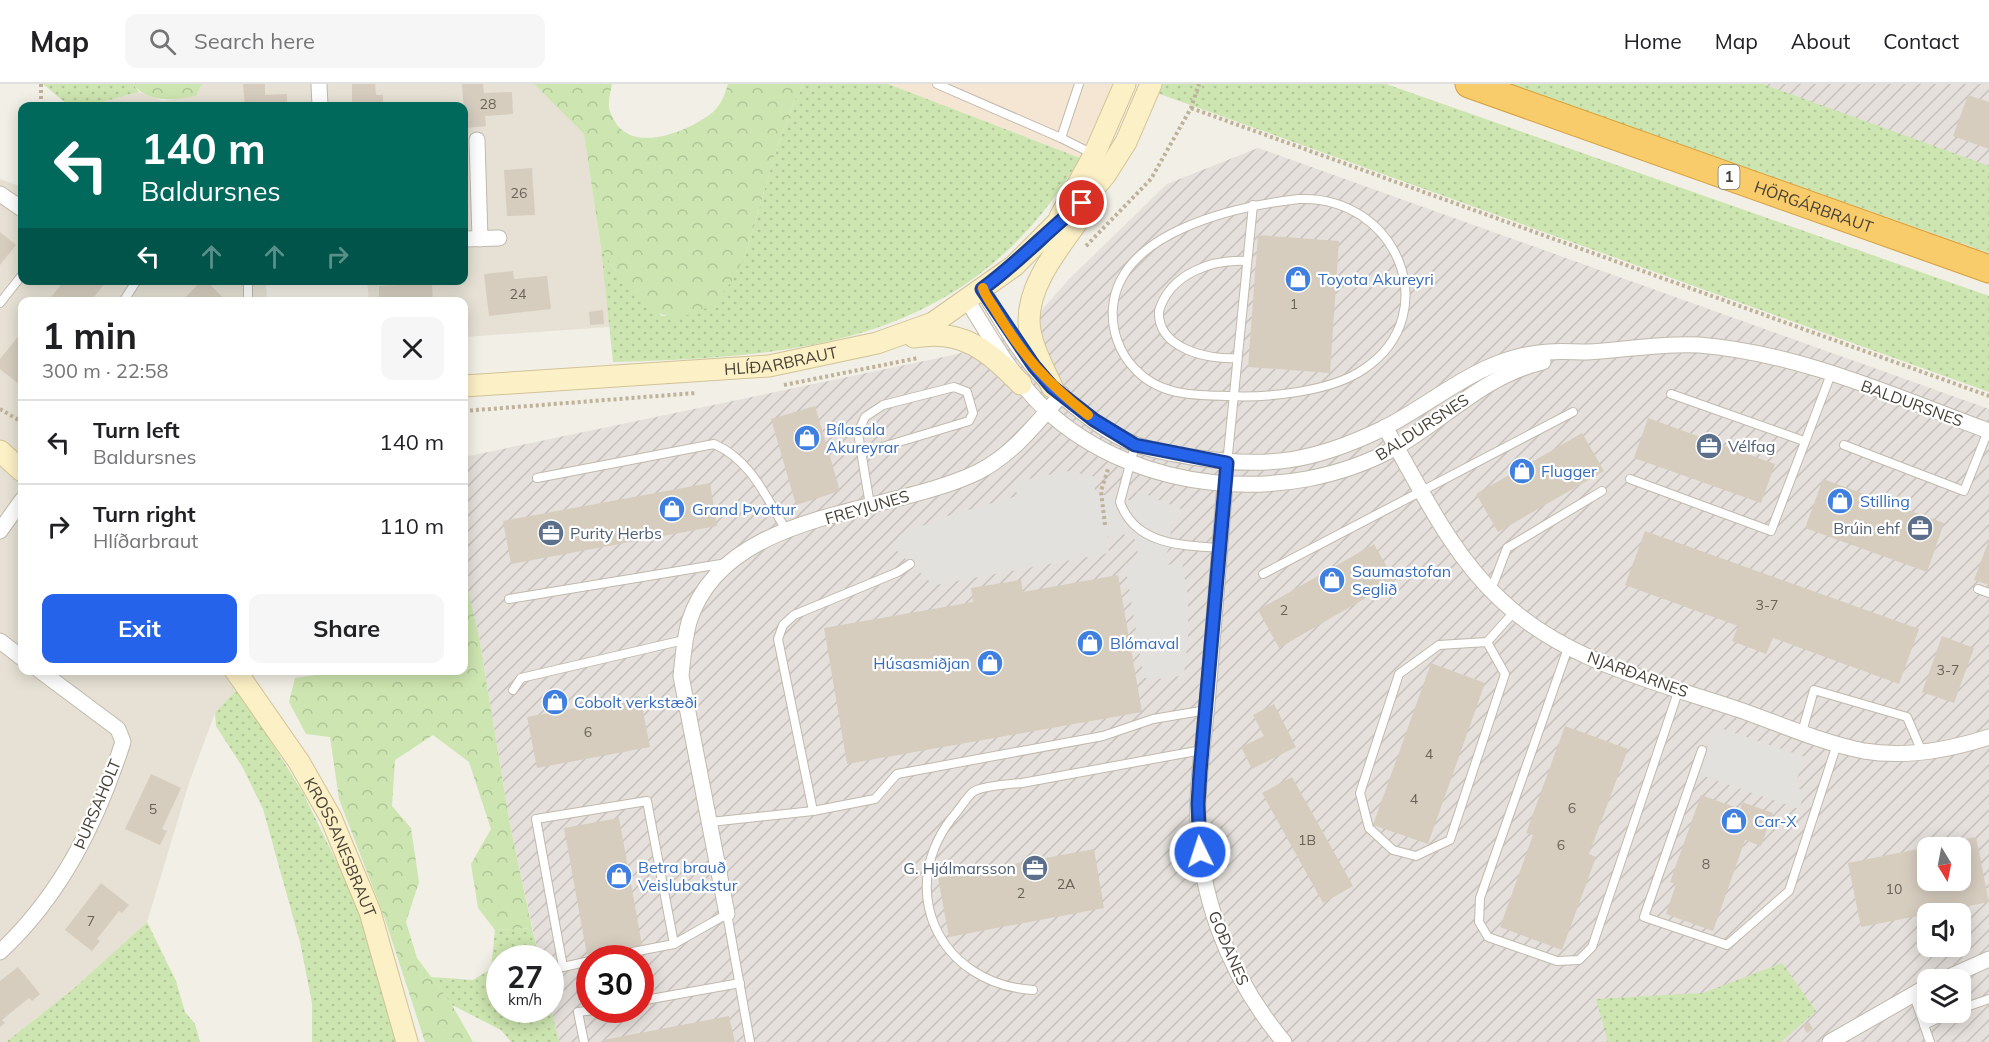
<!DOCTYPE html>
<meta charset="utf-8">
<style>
:root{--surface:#fff;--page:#f6f6f6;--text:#202124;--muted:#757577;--line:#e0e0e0;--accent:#2563eb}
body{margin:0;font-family:Mulish,sans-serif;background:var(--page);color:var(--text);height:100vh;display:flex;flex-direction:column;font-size:22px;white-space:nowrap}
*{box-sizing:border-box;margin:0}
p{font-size:20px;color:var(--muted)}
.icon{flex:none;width:33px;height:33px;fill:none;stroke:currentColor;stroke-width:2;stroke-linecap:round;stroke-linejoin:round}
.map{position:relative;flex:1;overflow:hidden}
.details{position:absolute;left:18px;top:213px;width:450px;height:378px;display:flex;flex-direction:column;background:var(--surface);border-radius:12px;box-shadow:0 3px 15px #0003}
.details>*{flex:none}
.hud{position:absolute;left:18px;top:18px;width:450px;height:183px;border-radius:12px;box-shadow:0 3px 15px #0003;background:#00695c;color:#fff;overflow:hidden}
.needle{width:39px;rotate:170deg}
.fabs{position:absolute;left:1917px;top:753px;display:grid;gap:12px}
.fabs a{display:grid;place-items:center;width:54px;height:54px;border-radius:12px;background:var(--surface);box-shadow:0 3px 15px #0003;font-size:30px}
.speed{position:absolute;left:486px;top:861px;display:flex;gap:12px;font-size:30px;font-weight:700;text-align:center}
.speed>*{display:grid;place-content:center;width:78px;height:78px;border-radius:50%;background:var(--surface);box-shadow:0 3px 15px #0003;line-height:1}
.speed small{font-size:15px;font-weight:400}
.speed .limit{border:9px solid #d22;background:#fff;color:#111}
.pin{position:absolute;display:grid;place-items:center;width:51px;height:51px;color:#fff;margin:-26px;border:3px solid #fff;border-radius:50%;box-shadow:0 2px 6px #0007}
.me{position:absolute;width:66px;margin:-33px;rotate:356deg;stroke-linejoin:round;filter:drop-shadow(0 0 4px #0008)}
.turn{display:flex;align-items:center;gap:21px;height:126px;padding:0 24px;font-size:27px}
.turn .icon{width:78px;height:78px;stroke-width:2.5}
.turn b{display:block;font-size:42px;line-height:51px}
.lanes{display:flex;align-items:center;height:57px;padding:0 24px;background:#0003;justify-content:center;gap:30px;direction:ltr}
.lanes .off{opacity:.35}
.round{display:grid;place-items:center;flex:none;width:63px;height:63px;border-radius:12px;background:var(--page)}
.head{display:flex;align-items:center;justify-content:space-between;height:102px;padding:0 24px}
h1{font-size:36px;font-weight:700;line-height:45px}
.cta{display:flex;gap:12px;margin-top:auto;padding:12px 24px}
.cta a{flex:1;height:69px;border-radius:12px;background:var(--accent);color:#fff;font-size:24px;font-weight:700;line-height:69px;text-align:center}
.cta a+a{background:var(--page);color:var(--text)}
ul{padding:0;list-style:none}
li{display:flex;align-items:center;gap:18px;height:84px;padding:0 24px;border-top:2px solid var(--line)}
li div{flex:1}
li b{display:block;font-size:22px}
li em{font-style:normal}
header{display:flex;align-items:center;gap:36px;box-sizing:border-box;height:84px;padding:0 30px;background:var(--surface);border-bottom:2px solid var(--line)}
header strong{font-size:28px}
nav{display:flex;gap:33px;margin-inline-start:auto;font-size:21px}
.search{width:420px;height:54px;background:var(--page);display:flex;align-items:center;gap:15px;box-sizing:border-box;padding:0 21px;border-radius:12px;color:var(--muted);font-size:22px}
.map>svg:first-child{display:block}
.residential{fill:#e6e1d4}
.commercial{fill:#f4e6d2}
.industrial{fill:url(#industrial-furrows);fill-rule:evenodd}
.grass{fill:url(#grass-dots)}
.forest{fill:url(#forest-crowns)}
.parking{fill:#e3e1de}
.building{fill:#d6cdbf}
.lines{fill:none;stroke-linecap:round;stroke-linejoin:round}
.lane-casing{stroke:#c0b9ac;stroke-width:10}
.street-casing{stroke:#c0b9ac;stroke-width:17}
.secondary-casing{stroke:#d1c398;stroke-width:23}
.highway-casing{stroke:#d7a03b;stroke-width:29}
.path{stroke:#bfb29b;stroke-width:4;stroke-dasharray:3 3;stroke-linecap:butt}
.lane{stroke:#fff;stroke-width:8}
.street{stroke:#fff;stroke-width:15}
.secondary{stroke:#fcf0c6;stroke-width:21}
.highway{stroke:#f8cb6b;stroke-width:27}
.route-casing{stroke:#184099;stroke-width:15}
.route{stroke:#2563eb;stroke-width:10}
.slow{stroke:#f59e0b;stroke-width:10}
.labels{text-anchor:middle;stroke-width:4.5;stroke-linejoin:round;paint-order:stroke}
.number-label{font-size:14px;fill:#696258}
.shield{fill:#fff;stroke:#7d7972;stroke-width:1.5}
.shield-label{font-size:15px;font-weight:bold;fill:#453f36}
.street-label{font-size:16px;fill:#453f36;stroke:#fff}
.shop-label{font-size:16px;fill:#366cbe;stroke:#fff;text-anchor:start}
.service-label{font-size:16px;fill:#4e5e75;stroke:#fff;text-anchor:start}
</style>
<header>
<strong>Map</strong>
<div class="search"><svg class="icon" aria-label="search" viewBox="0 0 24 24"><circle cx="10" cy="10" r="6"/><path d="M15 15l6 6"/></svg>Search here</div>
<nav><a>Home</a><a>Map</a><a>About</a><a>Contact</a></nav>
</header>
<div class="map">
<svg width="1989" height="958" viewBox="0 0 1989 958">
<defs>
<pattern id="industrial-furrows" width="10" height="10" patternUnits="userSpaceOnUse" patternTransform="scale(1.5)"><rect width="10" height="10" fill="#e5e0db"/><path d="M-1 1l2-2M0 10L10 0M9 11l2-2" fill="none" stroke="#c6c1bd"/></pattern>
<pattern id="grass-dots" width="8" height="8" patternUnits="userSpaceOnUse" patternTransform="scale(1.5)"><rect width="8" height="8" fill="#cde5b0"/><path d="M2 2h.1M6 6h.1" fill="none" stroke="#b1c698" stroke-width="1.8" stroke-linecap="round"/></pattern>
<pattern id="forest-crowns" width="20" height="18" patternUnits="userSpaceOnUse" patternTransform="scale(1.5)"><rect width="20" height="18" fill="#cde5b0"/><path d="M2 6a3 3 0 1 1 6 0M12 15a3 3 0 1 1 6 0" fill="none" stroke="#b1c698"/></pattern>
</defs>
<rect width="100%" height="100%" fill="#f2efe6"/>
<g class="residential">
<polygon points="202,0 534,0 584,50 601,164 610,243 464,253 464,218 369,217 367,197 464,196 464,22 87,22 139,8 162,17 196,12"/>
<polygon points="0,95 22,103 22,196 266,197 267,217 22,218 22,586 220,587 238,604 215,629 189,699 147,838 72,906 6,958 0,958"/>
</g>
<polygon class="commercial" points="888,0 1117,0 1080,74"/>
<g class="industrial">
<polygon points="1650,0 1989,0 1989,110"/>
<path d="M1258 64 1989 325V958H559L551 924 550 874H539L510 741 479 553 464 488V373L958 270 1026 244 1069 195 1167 100ZM1928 764H1960V796H1928ZM1928 830H1960V862H1928ZM590 874H640V926H590ZM1928 896H1960V928H1928Z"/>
</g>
<g class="grass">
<polygon points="43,0 133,0 139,8 87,22 69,22"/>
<path d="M804 0H888L1080 74C972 258 807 273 613 278L601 164 614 185 662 232H685L745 172 778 60 795 16Z"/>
<polygon points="1160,0 1386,0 1989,212 1989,308 1157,9"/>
<polygon points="1508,0 1763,0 1989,82 1989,169"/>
<polygon points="238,604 303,709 357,820 398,958 312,958 312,919 300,858 263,725 243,684 216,642 215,629"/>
<polygon points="147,838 176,897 185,928 195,940 200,958 6,958 72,906"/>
<polygon points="532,844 539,874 500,874 500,926 551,924 559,958 511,958 501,946 452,921 431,893 473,896 491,885 495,846"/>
<polygon points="1782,879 1816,927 1781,958 1608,958 1596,915 1703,909"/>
</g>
<g class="forest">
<path d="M133 0H202L196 12C173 16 149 20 133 0Z"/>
<path d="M534 0H612C611 7 608 16 609 23 609 27 612 32 614 36 632 71 690 47 713 28 721 21 725 10 728 0H804L795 16 778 60 745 172 732 197 712 222 685 232 670 233 649 226 614 185 601 164 584 50Z"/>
<polygon points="464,488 479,553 510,741 532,844 495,846 478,824 471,780 491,745 469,678 433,651 395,676 392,722 411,744 419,798 406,838 417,874 452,921 473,958 425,958 385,835 339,715 330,653 306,650 289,618 295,594 330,589 331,587 464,586"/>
</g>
<g class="parking">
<polygon points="1067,387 1097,393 1094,409 1133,417 1138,407 1181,425 1173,436 1165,481 1182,479 1188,512 1188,553 1184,590 1170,595 1144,594 1125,480 1139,477 1136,457 1131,452 1122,450 1107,453 1109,469 930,502 930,498 892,462 900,451 944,433 1017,412 1015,398"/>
<polygon points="1714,642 1805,673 1794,703 1805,707 1799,725 1698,690"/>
</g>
<g class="building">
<polygon points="243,0 265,0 265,11 287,10 287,22 245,22"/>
<polygon points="352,0 375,0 376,11 383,11 383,22 352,22"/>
<polygon points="462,0 483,0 484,9 512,8 513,30 485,32 486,42 465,44"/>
<polygon points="1968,11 1989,18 1989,65 1953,52"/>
<polygon points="532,84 535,131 507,132 504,86"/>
<polygon points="0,148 16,161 0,181"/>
<polygon points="1258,151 1339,157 1330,289 1248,283"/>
<polygon points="513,187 514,195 547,192 551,225 489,232 484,190"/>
<polygon points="65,196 102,196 105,199 90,218 47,218"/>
<polygon points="202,196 206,196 227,218 181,218"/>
<polygon points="400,196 419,196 419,201 432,200 433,218 379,218 379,202 400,201"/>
<polygon points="603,226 604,240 590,241 589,228"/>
<polygon points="22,248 22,299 20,301 0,285 0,275"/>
<polygon points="815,322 840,407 796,421 771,335"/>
<polygon points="1648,334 1775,380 1761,419 1634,374"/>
<polygon points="1582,349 1604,387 1498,448 1476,410"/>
<polygon points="1823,395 1944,439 1927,488 1805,444"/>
<polygon points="710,399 717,442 511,480 503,437"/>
<polygon points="1645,447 1919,545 1899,600 1773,554 1766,570 1732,557 1738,542 1625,501"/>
<polygon points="1989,456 1989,501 1974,496"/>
<polygon points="1374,460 1395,497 1279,564 1258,526"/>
<polygon points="1118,491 1142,628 847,680 824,544 973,518 971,504 1021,496 1023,508"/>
<polygon points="1942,552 1974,564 1954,619 1922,608"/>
<polygon points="1431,579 1485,599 1428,760 1373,741"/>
<polygon points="640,612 650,663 537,684 527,633"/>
<polygon points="1274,620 1296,663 1252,685 1241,663 1264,652 1253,631"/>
<polygon points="1565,642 1628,665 1589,770 1596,773 1562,866 1500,843 1533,751 1526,749"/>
<polygon points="151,690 181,704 162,745 167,747 160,761 125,745"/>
<polygon points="1292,693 1353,802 1323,819 1262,709"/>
<polygon points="1701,711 1740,725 1742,718 1773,729 1761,762 1745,756 1713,847 1666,830 1676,800 1670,798"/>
<polygon points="619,734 642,861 587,871 564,744"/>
<polygon points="1976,753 1989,818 1861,843 1848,779 1928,763 1928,796 1960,796 1960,764 1931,762"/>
<polygon points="1094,765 1104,824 949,853 938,794"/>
<polygon points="101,799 129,821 122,829 119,827 97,855 100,857 92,867 65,846"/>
<polygon points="18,883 40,910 32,917 29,914 2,936 5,939 0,943 0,897"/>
<polygon points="729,932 735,958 603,958 603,956"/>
<polygon points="1809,938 1813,945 1807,949 1802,941"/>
</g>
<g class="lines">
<defs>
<g id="lane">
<polyline points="937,0 1061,54 1093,70"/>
<polyline points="1061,54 1079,0"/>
<path d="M1299 115C1397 111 1446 230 1364 285 1331 308 1267 314 1227 312 1194 311 1160 312 1135 285 1119 269 1111 245 1113 223 1120 147 1237 122 1299 115Z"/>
<polyline points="248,196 248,218"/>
<polyline points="123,218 137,196"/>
<polyline points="0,219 22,191"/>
<path d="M1237 274C1209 276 1157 265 1159 227 1170 190 1211 175 1247 177"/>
<polyline points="1671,310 1804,357"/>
<path d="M1135 361 1120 418C1135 461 1181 461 1219 464"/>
<polyline points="1844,361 1964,407 1988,347"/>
<polyline points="862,369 969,337 973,329 967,308 954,303 883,321 865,333 858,349 870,421"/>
<path d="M537 394 714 360C751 376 766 413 786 446"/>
<polyline points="1630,395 1771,447 1831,290"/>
<polyline points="1225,400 1253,121"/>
<polyline points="1263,490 1573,328"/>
<polyline points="1978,505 1989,509"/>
<polyline points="1491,506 1507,464 1602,407"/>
<polyline points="509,515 727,479"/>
<polyline points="1487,558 1505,590 1450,756 1416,772 1393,766 1369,744 1360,709 1399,590 1439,561 1487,558 1514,528"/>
<polyline points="1568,564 1480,814 1479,838 1488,853 1557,877 1579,876 1592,863 1679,605"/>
<polyline points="513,606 521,594 684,556"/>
<polyline points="1802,648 1814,606 1907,633 1922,668"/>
<polyline points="1702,666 1644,833 1727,861 1789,807 1837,660"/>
<polyline points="813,727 778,555 783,541 794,531 898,488 910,480"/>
<polyline points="710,738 813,727 875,715 897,690 1103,652 1153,635 1207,626"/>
<polyline points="602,874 674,860 727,830 750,958"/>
<polyline points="590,877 563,883 536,735 647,717 674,860"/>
<path d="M1033 906C938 900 893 803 956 729 961 723 967 713 973 708 981 702 1011 700 1022 699 1082 688 1142 677 1202 666"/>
<polyline points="1913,909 1930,958"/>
<polyline points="640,917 740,899"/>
<polyline points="1960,925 1989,915"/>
<polyline points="1924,941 1952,928"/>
<polyline points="584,958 578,928 594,926"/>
</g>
<g id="street">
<polyline points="319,0 320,22"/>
<polyline points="477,56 480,155"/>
<polyline points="0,110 22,125"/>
<polyline points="464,155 499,154"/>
<path d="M982 205C1003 239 1024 278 1054 305 1077 325 1108 351 1137 361 1155 367 1174 370 1192 373 1266 385 1314 378 1382 345 1438 317 1481 272 1548 268 1561 267 1574 268 1587 268 1624 266 1662 259 1699 261 1800 269 1896 313 1989 347"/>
<path d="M967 216C991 254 1013 295 1046 326 1137 410 1287 423 1395 364 1444 336 1485 291 1543 278"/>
<path d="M1385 343C1420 403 1450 469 1501 516 1566 578 1660 599 1743 627 1782 641 1823 659 1864 667 1906 674 1949 666 1989 653"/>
<path d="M1225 400C1219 470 1214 539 1208 609 1205 646 1199 682 1198 718 1195 806 1228 891 1284 958"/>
<polyline points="0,447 22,416"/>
<polyline points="0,557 22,574"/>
<path d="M727 830 681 592C683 574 684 556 689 538 724 425 890 431 978 388 1012 371 1037 339 1062 310"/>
<path d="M0 868C62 810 97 738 123 658L118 645 39 586"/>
<polyline points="1942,896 1989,875"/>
<polyline points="1830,958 1928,902"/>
</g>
<g id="secondary">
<polyline points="1060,133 1094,71 1125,0"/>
<path d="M914 253C963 244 988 267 1021 300"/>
<path id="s1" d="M464 302 769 282 877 259 933 239 1014 182 1057 139 1082 119 1105 91 1126 58 1151 0"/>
<path d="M1052 303C1043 283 1030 260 1029 238 1028 195 1066 157 1087 123"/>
<polyline points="0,367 22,387"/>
<path id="s2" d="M235 586 299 678 331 734 370 828 407 958"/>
</g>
<g id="highway">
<path id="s3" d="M1469 0 1989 185"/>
</g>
</defs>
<use href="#lane" class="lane-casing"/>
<use href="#street" class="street-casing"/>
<use href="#secondary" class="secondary-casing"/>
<use href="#highway" class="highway-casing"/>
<g class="path">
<polyline points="41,0 41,22"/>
<polyline points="1191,24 1989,312"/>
<polyline points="1086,162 1151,95 1191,24 1199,0"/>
<polyline points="784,301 918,274"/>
<polyline points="0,325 22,338"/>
<polyline points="464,327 696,309"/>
<polyline points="1105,441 1101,407 1108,385"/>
</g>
<use href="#lane" class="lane"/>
<use href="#street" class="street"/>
<use href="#secondary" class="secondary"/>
<use href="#highway" class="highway"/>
</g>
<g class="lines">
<defs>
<path id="route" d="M1082 119C1047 147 1018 179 982 205L1034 282 1052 303 1094 336 1135 361 1227 379 1200 688 1198 720 1200 768"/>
</defs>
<use href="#route" class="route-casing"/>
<use href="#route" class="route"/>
<path class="slow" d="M983 204C984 210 992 220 996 227 1024 273 1046 298 1088 331"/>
</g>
<defs>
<symbol id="shop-disc" viewBox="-11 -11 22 22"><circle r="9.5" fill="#3f7fe0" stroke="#fff"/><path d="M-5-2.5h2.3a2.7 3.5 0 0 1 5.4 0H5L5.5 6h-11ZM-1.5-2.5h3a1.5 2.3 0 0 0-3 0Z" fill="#fff"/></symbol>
<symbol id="office-disc" viewBox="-11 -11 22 22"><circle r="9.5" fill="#5c6f8a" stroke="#fff"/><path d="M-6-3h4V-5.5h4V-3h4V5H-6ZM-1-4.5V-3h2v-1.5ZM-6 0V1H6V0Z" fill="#fff"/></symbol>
</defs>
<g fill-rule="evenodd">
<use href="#shop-disc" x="1283" y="180" width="30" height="30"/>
<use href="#shop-disc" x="792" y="339" width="30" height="30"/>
<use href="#office-disc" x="1694" y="347" width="30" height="30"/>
<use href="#shop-disc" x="1507" y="372" width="30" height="30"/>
<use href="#shop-disc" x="1825" y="402" width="30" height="30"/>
<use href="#shop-disc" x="657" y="410" width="30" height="30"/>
<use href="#office-disc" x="1905" y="429" width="30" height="30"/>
<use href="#office-disc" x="536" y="434" width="30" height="30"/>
<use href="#shop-disc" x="1317" y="481" width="30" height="30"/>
<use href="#shop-disc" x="1075" y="544" width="30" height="30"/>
<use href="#shop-disc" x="975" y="564" width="30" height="30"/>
<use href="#shop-disc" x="540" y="603" width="30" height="30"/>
<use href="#shop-disc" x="1719" y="722" width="30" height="30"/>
<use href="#office-disc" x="1020" y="769" width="30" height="30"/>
<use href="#shop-disc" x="604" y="777" width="30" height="30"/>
</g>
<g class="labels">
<g class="number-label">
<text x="488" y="25">28</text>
<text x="519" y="114">26</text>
<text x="518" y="215">24</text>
<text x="1294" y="225">1</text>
<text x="1767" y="526">3-7</text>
<text x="1284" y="531">2</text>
<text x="1948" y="591">3-7</text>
<text x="588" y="653">6</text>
<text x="1429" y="675">4</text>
<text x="1414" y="720">4</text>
<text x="1572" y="729">6</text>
<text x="153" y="730">5</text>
<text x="1307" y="761">1B</text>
<text x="1561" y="766">6</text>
<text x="1706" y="785">8</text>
<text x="1066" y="805">2A</text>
<text x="1894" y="810">10</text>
<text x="1021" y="814">2</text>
<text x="91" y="842">7</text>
</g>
<rect class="shield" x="1718.5" y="81" width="21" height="24" rx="4.5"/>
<g class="shield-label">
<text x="1729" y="98">1</text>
</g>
<g class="street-label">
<text dy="6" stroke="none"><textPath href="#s3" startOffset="366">HÖRGÁRBRAUT</textPath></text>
<text dy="6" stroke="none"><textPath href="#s1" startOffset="318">HLÍÐARBRAUT</textPath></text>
<text transform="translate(1912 319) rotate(20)" y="6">BALDURSNES</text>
<text transform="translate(1422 343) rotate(-33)" y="6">BALDURSNES</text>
<text transform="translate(867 423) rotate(-16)" y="6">FREYJUNES</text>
<text transform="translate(1638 590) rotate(20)" y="6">NJARÐARNES</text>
<text transform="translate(97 720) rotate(-67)" y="6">ÞURSAHOLT</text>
<text dy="6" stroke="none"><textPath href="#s2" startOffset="207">KROSSANESBRAUT</textPath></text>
<text transform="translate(1229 864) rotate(67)" y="6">GOÐANES</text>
</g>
<g class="shop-label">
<text x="1318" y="201">Toyota Akureyri</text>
<text x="826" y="351">Bílasala<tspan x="826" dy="18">Akureyrar</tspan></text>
<text x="1541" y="393">Flugger</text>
<text x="1860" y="423">Stilling</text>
<text x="692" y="431">Grand Þvottur</text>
<text x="1352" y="493">Saumastofan<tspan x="1352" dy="18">Seglið</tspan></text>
<text x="1110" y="565">Blómaval</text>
<text x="970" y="585" text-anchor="end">Húsasmiðjan</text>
<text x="574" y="624">Cobolt verkstæði</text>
<text x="1754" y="743">Car-X</text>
<text x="638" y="789">Betra brauð<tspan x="638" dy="18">Veislubakstur</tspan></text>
</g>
<g class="service-label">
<text x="1728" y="368">Vélfag</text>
<text x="1900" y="450" text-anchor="end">Brúin ehf</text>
<text x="570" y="455">Purity Herbs</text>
<text x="1016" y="790" text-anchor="end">G. Hjálmarsson</text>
</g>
</g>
</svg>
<div class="fabs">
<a><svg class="needle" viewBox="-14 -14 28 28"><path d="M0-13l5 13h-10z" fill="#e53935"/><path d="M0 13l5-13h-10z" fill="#757577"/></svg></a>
<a><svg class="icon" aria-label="sound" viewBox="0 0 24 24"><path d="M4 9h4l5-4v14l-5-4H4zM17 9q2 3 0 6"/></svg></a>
<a><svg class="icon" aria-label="layers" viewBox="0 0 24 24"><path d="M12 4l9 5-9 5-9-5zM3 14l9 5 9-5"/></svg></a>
</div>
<div class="speed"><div>27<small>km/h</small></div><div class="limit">30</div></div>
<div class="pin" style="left:1082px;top:119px;background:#d93025"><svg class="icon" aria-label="arrive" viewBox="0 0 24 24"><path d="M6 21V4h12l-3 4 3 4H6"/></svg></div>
<svg class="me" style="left:1200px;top:768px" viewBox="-20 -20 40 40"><circle r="17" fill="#2563eb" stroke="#fff" stroke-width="3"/><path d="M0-11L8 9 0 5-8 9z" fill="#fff"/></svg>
<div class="hud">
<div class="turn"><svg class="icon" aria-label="left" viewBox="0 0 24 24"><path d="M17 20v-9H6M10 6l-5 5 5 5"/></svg><div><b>140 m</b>Baldursnes</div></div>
<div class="lanes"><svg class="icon" aria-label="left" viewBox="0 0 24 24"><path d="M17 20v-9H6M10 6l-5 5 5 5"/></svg><svg class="icon off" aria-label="ahead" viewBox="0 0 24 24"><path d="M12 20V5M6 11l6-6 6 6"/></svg><svg class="icon off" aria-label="ahead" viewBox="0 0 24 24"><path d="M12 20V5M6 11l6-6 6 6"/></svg><svg class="icon off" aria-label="right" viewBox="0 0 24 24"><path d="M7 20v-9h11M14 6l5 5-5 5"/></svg></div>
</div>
<section class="details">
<div class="head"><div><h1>1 min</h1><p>300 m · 22:58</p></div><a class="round"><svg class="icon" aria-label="close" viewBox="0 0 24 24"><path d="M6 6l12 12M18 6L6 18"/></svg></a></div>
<ul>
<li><svg class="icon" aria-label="left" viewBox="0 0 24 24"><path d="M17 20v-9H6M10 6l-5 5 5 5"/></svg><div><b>Turn left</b><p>Baldursnes</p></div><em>140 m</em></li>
<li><svg class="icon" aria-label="right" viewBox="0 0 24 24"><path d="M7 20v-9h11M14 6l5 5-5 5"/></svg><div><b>Turn right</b><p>Hlíðarbraut</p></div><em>110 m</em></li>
</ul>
<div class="cta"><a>Exit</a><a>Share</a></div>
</section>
</div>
